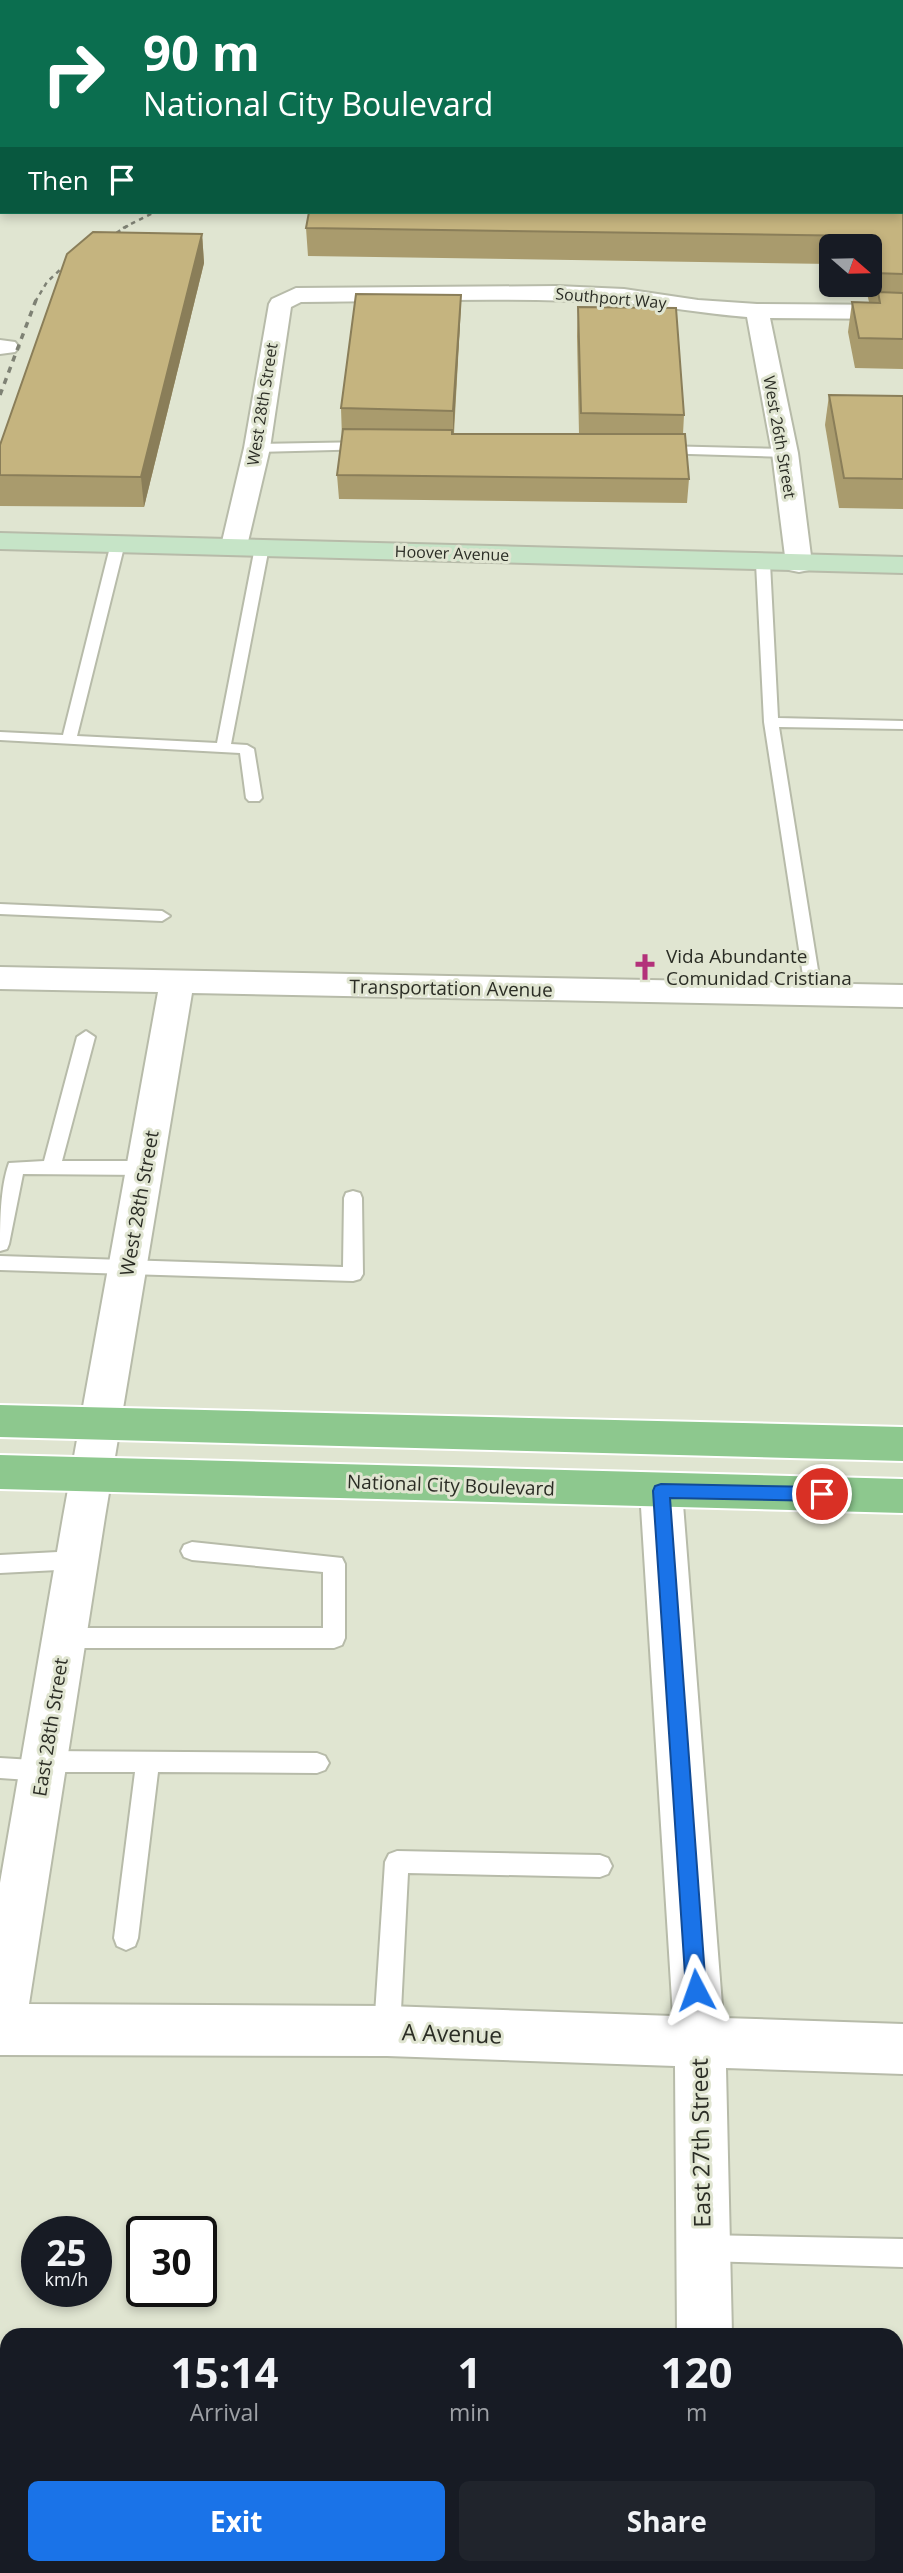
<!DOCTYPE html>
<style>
:root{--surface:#171b24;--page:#20242c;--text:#f1f3f6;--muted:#9ea1a6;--accent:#1a73e8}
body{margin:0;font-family:"Open Sans",sans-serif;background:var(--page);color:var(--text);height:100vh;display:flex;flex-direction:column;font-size:26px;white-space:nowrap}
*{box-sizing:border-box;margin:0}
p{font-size:23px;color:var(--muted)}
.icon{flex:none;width:38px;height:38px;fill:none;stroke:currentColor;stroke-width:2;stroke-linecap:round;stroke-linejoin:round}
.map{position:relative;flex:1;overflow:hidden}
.drawer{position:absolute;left:0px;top:2328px;width:903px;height:247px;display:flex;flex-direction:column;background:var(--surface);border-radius:21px 21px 0 0;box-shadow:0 4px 10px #0003}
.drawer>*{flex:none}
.hud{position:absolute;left:0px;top:0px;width:903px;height:214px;box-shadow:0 4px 10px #0003;background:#0b6e4f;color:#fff;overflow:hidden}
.needle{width:46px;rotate:110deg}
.controls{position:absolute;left:819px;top:234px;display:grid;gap:14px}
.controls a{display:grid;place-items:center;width:63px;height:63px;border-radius:10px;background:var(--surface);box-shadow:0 4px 10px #0003;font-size:35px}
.speed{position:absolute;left:21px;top:2216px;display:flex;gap:14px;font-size:35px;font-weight:700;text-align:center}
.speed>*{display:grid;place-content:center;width:91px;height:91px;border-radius:50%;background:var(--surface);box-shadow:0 4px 10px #0003;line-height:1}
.speed small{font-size:18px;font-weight:400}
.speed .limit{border:4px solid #111;border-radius:10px;background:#fff;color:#111}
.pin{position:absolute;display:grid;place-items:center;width:60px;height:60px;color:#fff;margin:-30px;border:4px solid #fff;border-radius:50%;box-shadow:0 2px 7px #0007}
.me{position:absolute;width:77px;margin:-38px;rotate:356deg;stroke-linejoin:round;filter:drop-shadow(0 0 5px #0008)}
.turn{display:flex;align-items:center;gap:24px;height:147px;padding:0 28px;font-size:32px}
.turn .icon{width:91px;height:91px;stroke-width:2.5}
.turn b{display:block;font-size:49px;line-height:60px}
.then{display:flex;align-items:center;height:66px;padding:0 28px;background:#0003;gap:14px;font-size:26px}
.eta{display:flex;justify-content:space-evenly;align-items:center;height:119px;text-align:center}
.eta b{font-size:42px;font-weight:700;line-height:49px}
.button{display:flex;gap:14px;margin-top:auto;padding:14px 28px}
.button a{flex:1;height:80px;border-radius:10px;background:var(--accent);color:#fff;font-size:28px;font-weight:700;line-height:80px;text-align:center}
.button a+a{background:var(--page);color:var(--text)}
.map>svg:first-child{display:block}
.water{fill:#63a28b;stroke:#527f6c;stroke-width:2}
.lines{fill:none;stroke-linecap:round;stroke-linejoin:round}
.lane-casing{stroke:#b7bba9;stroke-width:4}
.street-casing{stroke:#b7bba9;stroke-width:4}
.secondary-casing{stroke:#b7bba9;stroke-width:4}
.primary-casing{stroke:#fff;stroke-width:4}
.highway-casing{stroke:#fff;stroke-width:4}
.lane{fill:#fff;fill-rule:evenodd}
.street{fill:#fff;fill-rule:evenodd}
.secondary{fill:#c6e4c7;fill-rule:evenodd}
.primary{fill:#8dc88e;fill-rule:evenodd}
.highway{fill:#41a443;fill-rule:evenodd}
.rail-far1{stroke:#7e8174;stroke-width:2.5;stroke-dasharray:4.5 4.5;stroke-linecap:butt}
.rail{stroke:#7e8174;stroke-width:3.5;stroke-dasharray:6 6;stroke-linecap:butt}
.wall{fill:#a99b6d}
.shaded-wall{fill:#8a7e59}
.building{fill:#c5b47f;stroke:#8a7e59;stroke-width:2}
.route{fill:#1a73e8;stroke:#114b97;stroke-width:2}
.labels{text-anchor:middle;stroke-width:6;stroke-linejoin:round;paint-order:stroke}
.far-street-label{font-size:16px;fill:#2b2d25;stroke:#e0e5d1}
.poi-label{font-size:19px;fill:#2b2d25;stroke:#e0e5d1;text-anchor:start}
.street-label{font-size:19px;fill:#2b2d25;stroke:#e0e5d1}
.near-street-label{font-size:23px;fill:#2b2d25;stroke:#e0e5d1}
</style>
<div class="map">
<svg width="903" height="2573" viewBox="0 0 903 2573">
<rect width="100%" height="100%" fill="#e0e5d1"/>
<polygon class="water" points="0,0 903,0 903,12 901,2 2,2 0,58"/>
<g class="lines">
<defs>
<g id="lane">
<polygon points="368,442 372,443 372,449 257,452 251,448 257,444"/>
<polygon points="661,446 785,449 791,453 785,457 657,453 655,450"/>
<polygon points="118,539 125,543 77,736 217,743 255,547 257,544 267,544 269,547 231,744 247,745 254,749 262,798 259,801 249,801 246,798 240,753 0,740 0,732 63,735 111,543"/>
<polygon points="763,559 770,563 778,718 903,721 903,729 779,727 822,995 814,1001 806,995 764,722 756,563"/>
<polygon points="0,904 162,911 170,916 162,921 0,914"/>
<path d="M86 1031 95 1037 62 1161H145L151 1163 154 1168 151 1173 145 1175 23 1174 9 1244 7 1249 0 1251C0 1223 0 1188 9 1163L44 1161 77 1037Z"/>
<polygon points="353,1191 360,1193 362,1198 363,1274 360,1279 353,1281 0,1270 0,1256 343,1267 344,1198 346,1193"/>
<polygon points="192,1542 342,1558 345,1564 345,1638 342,1645 334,1648 65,1648 57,1645 54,1638 57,1631 65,1628 323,1628 323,1572 192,1560 184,1557 181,1551 184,1545"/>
<polygon points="77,1551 85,1554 88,1560 85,1566 77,1569 0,1573 0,1555"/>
<polygon points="44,1751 317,1753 325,1756 329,1763 325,1770 317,1773 158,1772 138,1938 135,1946 126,1950 117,1946 114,1938 135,1772 54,1772 51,1778 43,1781 0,1778 0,1758 33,1760 36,1754"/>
<polygon points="397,1851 600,1855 608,1858 612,1866 608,1874 600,1877 408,1873 400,2030 396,2039 387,2042 378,2039 374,2030 385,1862 389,1854"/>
<polygon points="705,2235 903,2239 903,2267 705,2261 695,2258 692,2248 695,2238"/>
<rect x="0" y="2385" width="7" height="28"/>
</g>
<g id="street">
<path d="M557 286 624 289 698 300 757 304 903 305V319L770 318 798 453 812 564 809 570 799 572 789 570 786 564 772 453 747 317C704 314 662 305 620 303 514 297 407 301 301 302L291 307 270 448 247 546 243 552 234 554 225 552 221 546 244 448 269 304 272 299 296 288Z"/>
<polygon points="0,340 15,342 19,347 15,352 0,354"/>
<polygon points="0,967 903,985 903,1007 192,993 105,1517 29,2004 387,2006 673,2016 640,1491 646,1479 661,1474 676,1479 682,1491 723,2018 903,2024 903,2074 726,2068 732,2334 677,2334 675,2066 387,2056 0,2055 0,1883 63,1517 158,992 0,989"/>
<rect x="683" y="2567" width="60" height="6"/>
</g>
<polygon id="secondary" points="0,533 903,557 903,573 0,549"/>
<g id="primary">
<polygon points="0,1405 903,1427 903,1461 0,1437"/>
<polygon points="0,1455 903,1479 903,1513 0,1489"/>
</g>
<g id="highway">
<rect x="901" y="61" width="2" height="12"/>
<rect x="0" y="79" width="2" height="12"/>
<rect x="0" y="108" width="2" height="12"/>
<rect x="901" y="126" width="2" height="12"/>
</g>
</defs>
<use href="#lane" class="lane-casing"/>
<use href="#street" class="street-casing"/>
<use href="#secondary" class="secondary-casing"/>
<use href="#primary" class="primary-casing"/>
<use href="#highway" class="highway-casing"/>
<use href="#lane" class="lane"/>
<use href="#street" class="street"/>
<use href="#secondary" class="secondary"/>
<use href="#primary" class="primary"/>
<use href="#highway" class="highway"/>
<g class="rail-far1">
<polyline points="123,228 155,212"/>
<polyline points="101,242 131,224"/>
<polyline points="35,302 47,282 77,254"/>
</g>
<polyline class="rail" points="0,395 36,300"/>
</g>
<g class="wall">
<polygon points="903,205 903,369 855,368 848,332 852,302 876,302 869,302 865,285 870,285 870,247 831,247 831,264 308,256 306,228"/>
<polygon points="202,234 204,263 144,507 0,506 0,445"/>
<polygon points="461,295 460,324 454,434 579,434 577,336 578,307 684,415 683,434 689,479 687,503 339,499 337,475 342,438 341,408"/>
<polygon points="829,395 903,396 903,509 839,508 825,425"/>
</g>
<g class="shaded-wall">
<polygon points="202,234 204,263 144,507 141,477"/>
<polygon points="461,295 460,324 453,441 453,411"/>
</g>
<g class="building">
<polygon points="901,205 903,205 903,274 873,273 870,257 870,247 867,247 865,236 306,228 309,212 901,212"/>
<polygon points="93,232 202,234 141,477 0,475 0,445 67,254"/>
<polygon points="878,292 903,293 903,339 859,338 852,302 880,303"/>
<polygon points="356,294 461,295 453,411 341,408"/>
<polygon points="578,307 676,308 684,415 581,413"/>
<polygon points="829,395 903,396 903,479 844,478"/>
<polygon points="343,429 452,430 452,434 685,434 689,479 337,475"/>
</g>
<polygon class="route" points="661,1484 822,1487 829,1489 831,1494 829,1499 822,1501 670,1498 706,1990 703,1998 696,2001 689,1998 686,1990 653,1491 655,1486"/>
<defs>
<symbol id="church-bare" viewBox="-9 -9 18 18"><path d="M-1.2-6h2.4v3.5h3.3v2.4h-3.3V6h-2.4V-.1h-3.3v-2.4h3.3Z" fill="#b3317a" stroke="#e0e5d1" stroke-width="2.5" paint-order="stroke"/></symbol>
</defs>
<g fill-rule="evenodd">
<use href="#church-bare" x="626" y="948" width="38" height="38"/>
</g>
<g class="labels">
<g class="far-street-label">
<text transform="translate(611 298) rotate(5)" y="6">Southport Way</text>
<text transform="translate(262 404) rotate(-81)" y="6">West 28th Street</text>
<text transform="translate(780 437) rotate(80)" y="6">West 26th Street</text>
<text transform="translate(452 553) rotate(2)" y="6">Hoover Avenue</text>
</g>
<g class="poi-label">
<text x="666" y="963">Vida Abundante<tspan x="666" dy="22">Comunidad Cristiana</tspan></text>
</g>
<g class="street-label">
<text transform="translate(451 988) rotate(1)" y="7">Transportation Avenue</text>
<text transform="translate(139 1203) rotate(-80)" y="7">West 28th Street</text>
<text transform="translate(451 1485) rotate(2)" y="7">National City Boulevard</text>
<text transform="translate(50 1727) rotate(-81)" y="7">East 28th Street</text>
</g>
<g class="near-street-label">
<text transform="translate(452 2034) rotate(2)" y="8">A Avenue</text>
<text transform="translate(701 2143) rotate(-91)" y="8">East 27th Street</text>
</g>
</g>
</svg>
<div class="controls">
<a><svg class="needle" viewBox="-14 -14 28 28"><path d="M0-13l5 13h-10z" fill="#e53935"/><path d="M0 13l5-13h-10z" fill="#9ea1a6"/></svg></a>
</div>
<div class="speed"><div>25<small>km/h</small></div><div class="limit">30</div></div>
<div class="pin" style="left:822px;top:1494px;background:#d93025"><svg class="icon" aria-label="arrive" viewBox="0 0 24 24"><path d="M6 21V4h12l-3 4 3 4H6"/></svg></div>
<svg class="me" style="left:696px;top:1990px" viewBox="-20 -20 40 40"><path d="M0-17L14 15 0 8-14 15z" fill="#1a73e8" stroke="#fff" stroke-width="4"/></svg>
<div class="hud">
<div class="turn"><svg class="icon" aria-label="right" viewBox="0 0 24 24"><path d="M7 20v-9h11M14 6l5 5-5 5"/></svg><div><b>90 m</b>National City Boulevard</div></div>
<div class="then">Then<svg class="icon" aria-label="arrive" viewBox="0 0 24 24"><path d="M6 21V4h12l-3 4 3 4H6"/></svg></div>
</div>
<section class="drawer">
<div class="eta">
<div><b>15:14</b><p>Arrival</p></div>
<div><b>1</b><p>min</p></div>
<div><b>120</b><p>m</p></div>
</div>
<div class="button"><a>Exit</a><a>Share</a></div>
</section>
</div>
